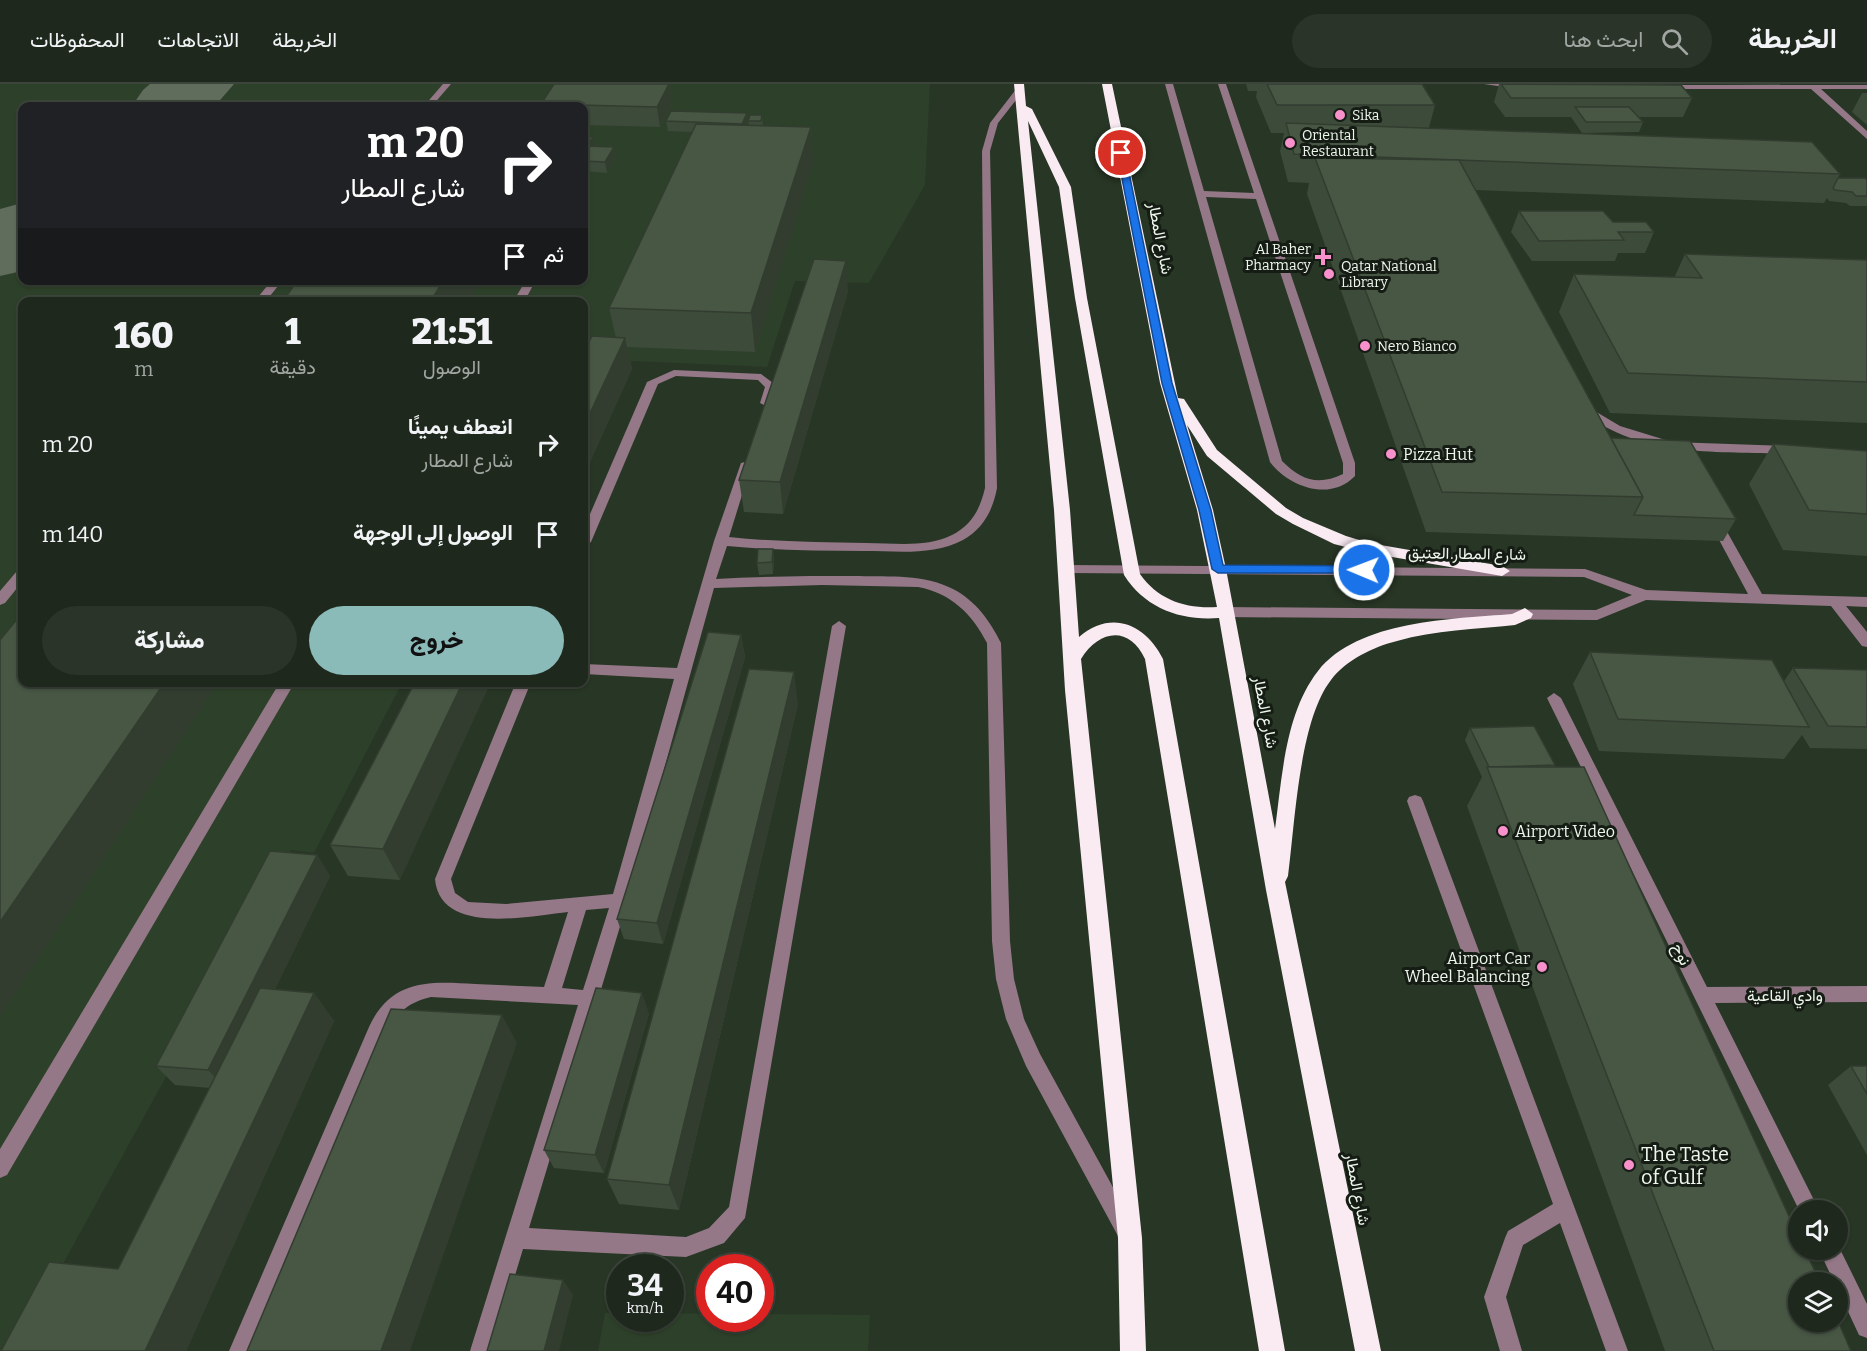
<!DOCTYPE html>
<html lang="ar">
<meta charset="utf-8">
<style>
:root{--surface:#1e281c;--page:#2b3429;--text:#f1f3f6;--muted:#a1a6a3;--line:#3c443b;--accent:#8bbbb9}
body{margin:0;font-family:Bitter,Vazirmatn,serif;background:var(--page);color:var(--text);direction:rtl;height:100vh;display:flex;flex-direction:column;font-size:22px;white-space:nowrap}
*{box-sizing:border-box;margin:0}
p{font-size:20px;color:var(--muted)}
.icon{flex:none;width:33px;height:33px;fill:none;stroke:currentColor;stroke-width:2;stroke-linecap:round;stroke-linejoin:round}
.map{position:relative;flex:1;overflow:hidden;direction:ltr}
.panel{position:absolute;left:18px;top:213px;width:570px;height:390px;display:flex;flex-direction:column;background:var(--surface);border-radius:12px;box-shadow:0 2px 4px #0004,0 0 0 2px var(--line);direction:rtl}
.panel>*{flex:none}
.guide{position:absolute;left:18px;top:18px;width:570px;height:183px;border-radius:12px;box-shadow:0 2px 4px #0004,0 0 0 2px var(--line);direction:rtl;background:#202124;color:#fff;overflow:hidden}
.fabs{position:absolute;left:1788px;top:1116px;display:grid;gap:12px}
.fabs a{display:grid;place-items:center;width:60px;height:60px;border-radius:50%;background:var(--surface);box-shadow:0 2px 4px #0004,0 0 0 2px var(--line);font-size:30px}
.speed{position:absolute;left:606px;top:1170px;display:flex;gap:12px;font-size:30px;font-weight:700;text-align:center}
.speed>*{display:grid;place-content:center;width:78px;height:78px;border-radius:50%;background:var(--surface);box-shadow:0 2px 4px #0004,0 0 0 2px var(--line);line-height:1}
.speed small{font-size:15px;font-weight:400}
.speed .limit{border:9px solid #d22;background:#fff;color:#111}
.pin{position:absolute;display:grid;place-items:center;width:51px;height:51px;color:#fff;margin:-26px;border:3px solid #fff;border-radius:50%;box-shadow:0 2px 6px #0007}
.me{position:absolute;width:66px;margin:-33px;rotate:271deg;stroke-linejoin:round;filter:drop-shadow(0 0 4px #0008)}
.turn{display:flex;align-items:center;gap:21px;height:126px;padding:0 24px;font-size:27px}
.turn .icon{width:78px;height:78px;stroke-width:2.5}
.turn b{display:block;font-size:42px;line-height:51px}
.then{display:flex;align-items:center;height:57px;padding:0 24px;background:#0003;gap:12px;font-size:22px}
.eta{display:flex;justify-content:space-evenly;align-items:center;height:102px;text-align:center}
.eta b{font-size:36px;font-weight:800;line-height:42px}
.action{display:flex;gap:12px;margin-top:auto;padding:12px 24px}
.action a{flex:1;height:69px;border-radius:36px;background:var(--accent);color:#111;font-size:24px;font-weight:800;line-height:69px;text-align:center}
.action a+a{background:var(--page);color:var(--text)}
ul{padding:0;list-style:none}
li{display:flex;align-items:center;gap:18px;height:90px;padding:0 24px}
li div{flex:1}
li b{display:block;font-size:22px}
li em{font-style:normal}
header{display:flex;align-items:center;gap:36px;box-sizing:border-box;height:84px;padding:0 30px;background:var(--surface);border-bottom:2px solid var(--line)}
header strong{font-size:28px}
nav{display:flex;gap:33px;margin-inline-start:auto;font-size:21px}
.search{width:420px;height:54px;background:var(--page);display:flex;align-items:center;gap:15px;box-sizing:border-box;padding:0 21px;border-radius:33px;color:var(--muted);font-size:22px}
.map>svg:first-child{display:block}
.built{fill:#2d4029;fill-rule:evenodd}
.lines{fill:none;stroke-linecap:round;stroke-linejoin:round}
.taxiway{fill:#606c5c;fill-rule:evenodd}
.minor{fill:#947887;fill-rule:evenodd}
.highway{fill:#faebf3;fill-rule:evenodd}
.wall{fill:#3d4b3a}
.shaded-wall{fill:#323d30}
.building{fill:#475744;stroke:#323d30;stroke-width:1.5}
.route{fill:#1a73e8;stroke:#114b97;stroke-width:1.5}
.poi-dot{fill:#f890cc;stroke:#151c14;stroke-width:2}
.labels{text-anchor:middle;stroke-width:6;stroke-linejoin:round;paint-order:stroke}
.far-poi-label{font-size:14px;fill:#eef7ec;stroke:#151c14;text-anchor:start}
.street-label{font-size:16px;fill:#eef7ec;stroke:#151c14}
.poi-label{font-size:16px;fill:#eef7ec;stroke:#151c14;text-anchor:start}
.near-poi-label{font-size:20px;fill:#eef7ec;stroke:#151c14;text-anchor:start}
</style>
<header>
<strong>الخريطة</strong>
<div class="search"><svg class="icon" aria-label="search" viewBox="0 0 24 24"><circle cx="10" cy="10" r="6"/><path d="M15 15l6 6"/></svg>ابحث هنا</div>
<nav><a>الخريطة</a><a>الاتجاهات</a><a>المحفوظات</a></nav>
</header>
<div class="map">
<svg width="1867" height="1267" viewBox="0 0 1867 1267">
<rect width="100%" height="100%" fill="#283625"/>
<g class="built">
<path d="M0 0H930L925 101 869 199 795 197 767 283 584 275V218H22V598L402 599 314 769 291 766 15 1267H0ZM22 22H584V196H22Z"/>
<polygon points="605,1229 619,1229 620,1234 670,1234 671,1229 709,1230 710,1234 760,1234 761,1230 870,1231 868,1267 598,1267"/>
</g>
<g class="lines">
<g class="taxiway">
<polygon points="150,0 234,0 215,22 132,22 143,6"/>
<polygon points="22,119 22,187 0,192 0,125"/>
</g>
<g class="minor">
<polygon points="443,0 451,0 432,22 424,22"/>
<path d="M1165 0H1173L1204 107 1254 109 1218 0H1226L1355 379V392C1330 418 1289 403 1270 378ZM1206 113 1256 115 1343 379V390C1318 402 1301 396 1282 377Z"/>
<polygon points="1484,0 1513,0 1522,3 1518,5"/>
<polygon points="1662,1 1867,1 1867,5 1821,5 1867,47 1867,55 1811,5 1659,5 1659,1"/>
<path d="M1017 4 1024 6 998 39 990 67 997 404C993 426 983 445 963 456 933 472 897 467 864 467 818 467 772 466 727 462L716 495C764 492 811 492 859 492 890 493 924 490 953 505 976 517 990 537 1001 559L1010 857 1014 895 1024 935 1040 970 1132 1138 1135 1145 1132 1152 1125 1155 1118 1152 1026 982 1006 935 996 895 992 857 987 559C972 530 951 509 918 503L822 501 714 504 628 816 529 1144 686 1153 709 1144 729 1123 832 542 839 537 846 542 745 1134 724 1159 686 1173 523 1165 492 1267H470L578 921 431 913C409 918 396 929 385 948L251 1267H229L369 943C391 895 429 897 475 900 498 901 521 902 544 903L568 828C529 832 440 852 435 795L516 598H531L451 795 455 809 468 818 506 820 613 810 674 595 584 590V580L677 584 714 457 741 379 745 378 751 382 729 453C775 458 821 458 866 459 895 459 926 464 952 451 972 441 980 425 985 404L982 67 990 39ZM609 824 583 906 562 904 586 826Z"/>
<polygon points="272,196 283,196 265,218 254,218"/>
<polygon points="526,196 536,196 524,218 513,218"/>
<polygon points="674,286 761,290 777,302 772,319 766,322 760,319 765,303 758,296 676,292 658,300 591,458 584,462 584,444 647,298"/>
<path d="M1588 323 1620 342 1672 358 1790 362 1796 366 1790 370C1721 367 1642 374 1584 329L1582 327Z"/>
<polygon points="1715,433 1721,437 1762,510 1867,513 1867,523 1846,522 1867,548 1867,563 1862,562 1831,522 1646,516 1597,536 1224,533 1217,528 1224,523 1596,526 1632,511 1584,493 1067,489 1060,485 1067,481 1585,485 1646,506 1748,510 1709,437"/>
<polygon points="22,486 22,498 5,519 0,521 0,507 17,487"/>
<polygon points="280,598 295,598 7,1091 0,1094 0,1065"/>
<polygon points="1554,609 1561,614 1707,903 1867,902 1867,918 1715,919 1819,1126 1799,1126 1547,614"/>
<polygon points="1415,711 1421,713 1423,717 1628,1267 1606,1267 1560,1139 1523,1161 1506,1213 1522,1267 1500,1267 1484,1213 1505,1154 1508,1147 1553,1120 1407,717 1409,713"/>
<polygon points="1838,1161 1867,1220 1867,1254 1859,1251 1838,1206 1838,1198 1834,1198 1819,1166 1838,1166"/>
</g>
<path class="highway" d="M1014 0H1024L1026 22 1032 25 1071 103 1087 214 1140 490C1158 516 1186 525 1217 523L1197 426 1160 299 1102 0H1112L1178 314 1184 315 1217 366 1286 424 1303 434 1346 452 1369 459 1502 482 1510 487 1502 492 1369 469 1334 460 1293 440 1276 430 1207 372 1187 341 1213 426 1226 485 1275 745C1282 694 1285 629 1318 587 1358 536 1453 535 1512 530L1525 524 1533 530 1531 534 1515 541C1476 545 1435 546 1397 557 1373 563 1346 576 1331 596 1299 637 1295 740 1288 792L1285 798 1381 1267H1355L1266 806 1219 534C1180 537 1145 524 1124 491L1075 214 1059 103 1028 37 1070 426 1079 553C1111 525 1146 540 1163 575L1285 1267H1259L1145 575C1129 541 1099 546 1081 575L1142 1154 1146 1267H1120L1118 1154 1065 606 1054 426Z"/>
</g>
<g class="wall">
<polygon points="669,0 672,19 660,43 584,41 584,22 541,22 541,20"/>
<polygon points="1246,0 1422,0 1435,21 1429,44 1840,90 1838,94 1867,96 1867,122 1850,122 1846,119 1829,117 1827,114 1824,119 1475,106 1611,354 1736,435 1723,457 1426,448 1307,110 1309,99 1288,98 1280,67 1284,49 1271,49 1256,13 1257,7 1248,7"/>
<polygon points="1499,0 1630,0 1692,14 1683,33 1639,33 1643,38 1639,48 1582,49 1571,33 1505,33 1494,18"/>
<polygon points="1721,0 1780,0 1780,1"/>
<polygon points="1862,9 1867,9 1867,41 1852,28"/>
<polygon points="747,29 748,39 747,41 749,41 748,37 762,31 763,42 811,43 813,79 755,268 627,263 632,285 584,391 584,268 616,254 609,224 692,48 668,47 666,37"/>
<polygon points="584,52 595,62 615,73 607,89 584,87"/>
<polygon points="1519,127 1613,138 1654,148 1645,169 1618,169 1615,177 1532,177 1511,148"/>
<polygon points="1685,170 1867,176 1867,339 1610,329 1559,228 1574,190 1674,194"/>
<polygon points="848,207 783,430 744,428 739,396"/>
<polygon points="1773,360 1867,367 1867,472 1783,466 1749,400"/>
<polygon points="773,465 774,477 773,490 759,491 757,479"/>
<polygon points="741,551 745,573 663,860 624,855 617,835"/>
<polygon points="1590,568 1784,597 1793,584 1867,586 1867,665 1810,664 1802,651 1784,675 1599,667 1573,600"/>
<polygon points="415,598 400,796 348,792 330,761"/>
<polygon points="798,620 679,1126 619,1120 607,1095"/>
<polygon points="1470,644 1555,681 1554,683 1851,1267 1665,1267 1467,722 1482,693 1465,656"/>
<polygon points="317,771 330,792 275,905 314,909 334,937 186,1267 1,1267 118,1185 210,1004 175,1001 156,982"/>
<polygon points="649,929 604,1089 554,1084 544,1066"/>
<polygon points="1851,982 1867,982 1867,1071 1828,1001"/>
</g>
<g class="shaded-wall">
<polygon points="669,0 672,19 660,43 657,23"/>
<polygon points="747,29 748,39 743,50 742,40"/>
<polygon points="811,43 813,79 755,268 751,229"/>
<polygon points="593,53 595,63 587,62"/>
<polygon points="614,63 615,73 607,89 605,78"/>
<polygon points="846,177 848,207 783,430 780,398"/>
<polygon points="444,196 481,196 467,218 430,218"/>
<polygon points="625,254 632,285 584,391 584,342"/>
<polygon points="773,465 774,477 773,490 772,478"/>
<polygon points="741,551 745,573 663,860 657,839"/>
<polygon points="794,588 798,620 679,1126 669,1101"/>
<polygon points="165,598 218,598 0,933 0,838"/>
<polygon points="463,598 491,598 400,796 383,765"/>
<polygon points="317,771 330,792 226,1005 208,986"/>
<polygon points="314,909 334,937 186,1267 145,1267"/>
<polygon points="642,909 649,929 604,1089 595,1071"/>
<polygon points="502,931 517,959 410,1267 381,1267"/>
<polygon points="563,1196 573,1211 559,1267 544,1267"/>
</g>
<g class="building">
<polygon points="554,0 669,0 657,23 541,20"/>
<polygon points="1267,0 1422,0 1435,21 1277,21"/>
<polygon points="1501,0 1681,1 1692,14 1511,14"/>
<polygon points="1575,23 1629,23 1643,38 1586,38"/>
<polygon points="671,27 747,29 742,40 666,37"/>
<polygon points="750,31 762,31 761,37 748,37"/>
<polygon points="1286,39 1812,58 1840,90 1294,70"/>
<polygon points="696,40 811,43 751,229 609,224"/>
<polygon points="584,52 593,53 587,62 614,63 605,78 584,77"/>
<polygon points="1315,74 1459,76 1643,413 1442,408"/>
<polygon points="1838,94 1865,94 1867,96 1867,112 1856,112 1852,108 1835,106 1833,104"/>
<polygon points="1519,127 1603,127 1613,138 1646,138 1654,148 1618,148 1624,156 1539,157"/>
<polygon points="1685,170 1867,176 1867,298 1628,289 1574,190 1702,194"/>
<polygon points="814,175 846,177 780,398 739,396"/>
<polygon points="298,196 444,196 430,218 282,218"/>
<polygon points="592,252 625,254 584,342 584,268"/>
<polygon points="1611,354 1690,357 1736,435 1634,431 1643,413"/>
<polygon points="1773,360 1867,367 1867,430 1809,426"/>
<polygon points="758,465 773,465 772,478 757,479"/>
<polygon points="22,529 22,598 165,598 0,838 0,556"/>
<polygon points="708,548 741,551 657,839 617,835"/>
<polygon points="1590,568 1772,576 1809,643 1618,635"/>
<polygon points="1793,584 1867,586 1867,643 1828,642"/>
<polygon points="749,585 794,588 669,1101 607,1095"/>
<polygon points="415,598 463,598 383,765 330,761"/>
<polygon points="1534,642 1555,681 1489,683 1470,644"/>
<polygon points="1487,683 1584,683 1798,1152 1798,1166 1805,1166 1820,1198 1798,1198 1798,1238 1838,1237 1851,1267 1714,1267"/>
<polygon points="270,767 317,771 208,986 156,982"/>
<polygon points="260,904 314,909 145,1267 1,1267 49,1178 118,1185"/>
<polygon points="596,904 642,909 595,1071 544,1066"/>
<polygon points="391,925 502,931 381,1267 247,1267"/>
<polygon points="1851,982 1867,982 1867,1010"/>
<polygon points="510,1190 563,1196 544,1267 487,1267"/>
</g>
<polygon class="route" points="1121,67 1125,69 1172,299 1211,426 1223,481 1364,482 1370,486 1368,489 1218,489 1212,485 1199,426 1162,299 1117,69"/>
<g class="poi-dot">
<circle cx="1340" cy="31" r="6"/>
<circle cx="1290" cy="59" r="6"/>
<path d="M1320 164h6v6h6v6h-6v6h-6v-6h-6v-6h6z"/>
<circle cx="1329" cy="190" r="6"/>
<circle cx="1365" cy="262" r="6"/>
<circle cx="1391" cy="370" r="6"/>
<circle cx="1503" cy="747" r="6"/>
<circle cx="1542" cy="883" r="6"/>
<circle cx="1629" cy="1081" r="6"/>
</g>
<g class="labels">
<g class="far-poi-label">
<text x="1352" y="36">Sika</text>
<text x="1302" y="56">Oriental<tspan x="1302" dy="16">Restaurant</tspan></text>
<text x="1311" y="170" text-anchor="end">Al Baher<tspan x="1311" dy="16">Pharmacy</tspan></text>
<text x="1341" y="187">Qatar National<tspan x="1341" dy="16">Library</tspan></text>
<text x="1377" y="267">Nero Bianco</text>
</g>
<g class="street-label">
<text transform="translate(1161 154) rotate(79)" y="6">شارع المطار</text>
<text transform="translate(1467 469) rotate(1)" y="6">شارع المطار العتيق</text>
<text transform="translate(1266 628) rotate(79)" y="6">شارع المطار</text>
<text transform="translate(1682 870) rotate(64)" y="6">نوح</text>
<text x="1785" y="917">وادي القاعية</text>
<text transform="translate(1358 1105) rotate(79)" y="6">شارع المطار</text>
</g>
<g class="poi-label">
<text x="1403" y="376">Pizza Hut</text>
<text x="1515" y="753">Airport Video</text>
<text x="1530" y="880" text-anchor="end">Airport Car<tspan x="1530" dy="18">Wheel Balancing</tspan></text>
</g>
<g class="near-poi-label">
<text x="1641" y="1077">The Taste<tspan x="1641" dy="23">of Gulf</tspan></text>
</g>
</g>
</svg>
<div class="fabs">
<a><svg class="icon" aria-label="sound" viewBox="0 0 24 24"><path d="M4 9h4l5-4v14l-5-4H4zM17 9q2 3 0 6"/></svg></a>
<a><svg class="icon" aria-label="layers" viewBox="0 0 24 24"><path d="M12 4l9 5-9 5-9-5zM3 14l9 5 9-5"/></svg></a>
</div>
<div class="speed"><div>34<small>km/h</small></div><div class="limit">40</div></div>
<div class="pin" style="left:1121px;top:69px;background:#d93025"><svg class="icon" aria-label="arrive" viewBox="0 0 24 24"><path d="M6 21V4h12l-3 4 3 4H6"/></svg></div>
<svg class="me" style="left:1364px;top:486px" viewBox="-20 -20 40 40"><circle r="17" fill="#1a73e8" stroke="#fff" stroke-width="3"/><path d="M0-11L8 9 0 5-8 9z" fill="#fff"/></svg>
<div class="guide">
<div class="turn"><svg class="icon" aria-label="right" viewBox="0 0 24 24"><path d="M7 20v-9h11M14 6l5 5-5 5"/></svg><div><b>20 m</b>شارع المطار</div></div>
<div class="then">ثم<svg class="icon" aria-label="arrive" viewBox="0 0 24 24"><path d="M6 21V4h12l-3 4 3 4H6"/></svg></div>
</div>
<section class="panel">
<div class="eta">
<div><b>21:51</b><p>الوصول</p></div>
<div><b>1</b><p>دقيقة</p></div>
<div><b>160</b><p>m</p></div>
</div>
<ul>
<li><svg class="icon" aria-label="right" viewBox="0 0 24 24"><path d="M7 20v-9h11M14 6l5 5-5 5"/></svg><div><b>انعطف يمينًا</b><p>شارع المطار</p></div><em>20 m</em></li>
<li><svg class="icon" aria-label="arrive" viewBox="0 0 24 24"><path d="M6 21V4h12l-3 4 3 4H6"/></svg><div><b>الوصول إلى الوجهة</b></div><em>140 m</em></li>
</ul>
<div class="action"><a>خروج</a><a>مشاركة</a></div>
</section>
</div>
